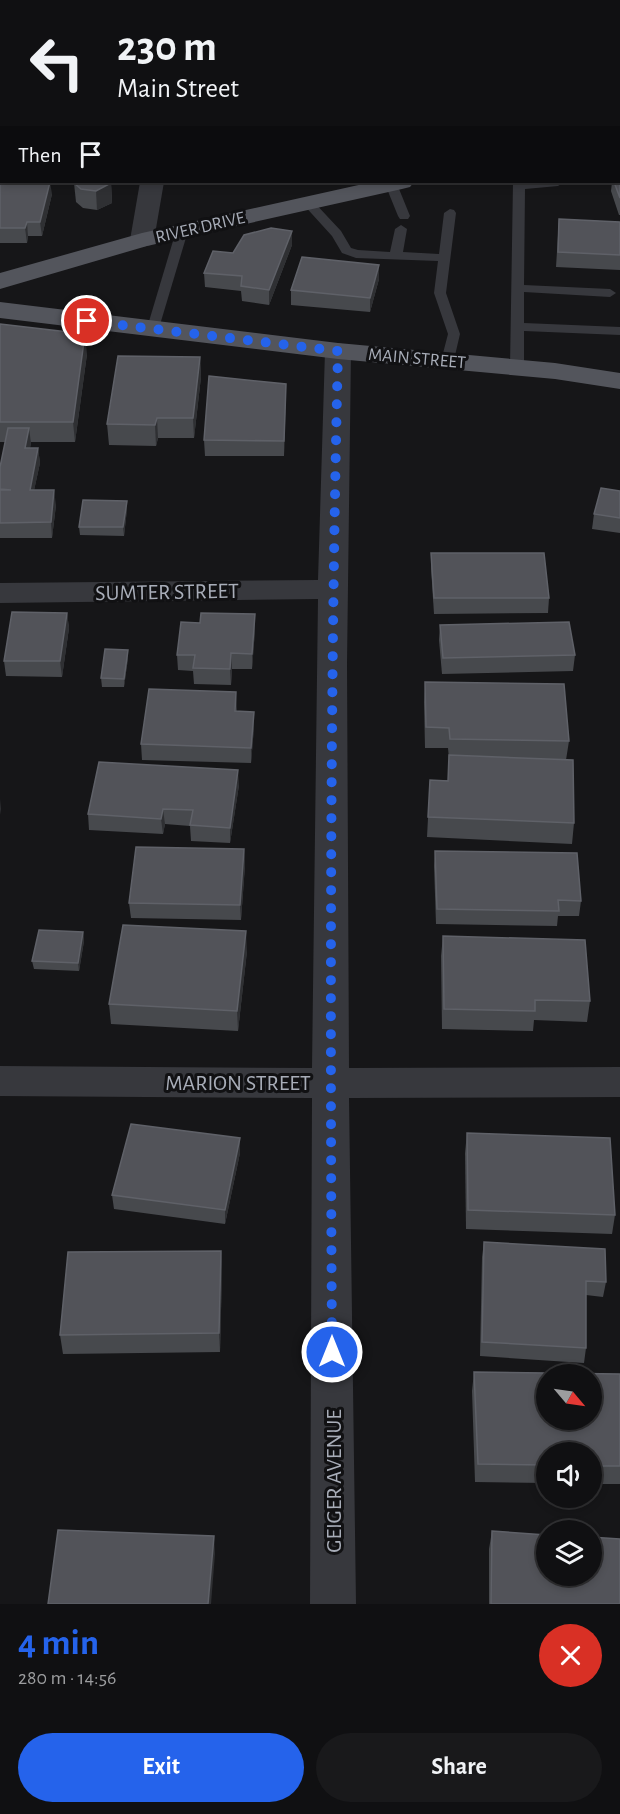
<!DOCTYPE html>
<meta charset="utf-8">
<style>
:root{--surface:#101012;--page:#19191b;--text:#f1f3f6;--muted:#9c9d9f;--line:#303032;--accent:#2563eb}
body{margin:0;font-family:"Alegreya Sans",sans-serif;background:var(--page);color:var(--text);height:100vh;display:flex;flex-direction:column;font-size:22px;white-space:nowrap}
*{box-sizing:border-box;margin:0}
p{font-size:20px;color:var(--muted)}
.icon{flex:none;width:33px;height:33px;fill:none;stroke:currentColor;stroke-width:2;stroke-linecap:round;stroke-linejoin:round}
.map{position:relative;height:1604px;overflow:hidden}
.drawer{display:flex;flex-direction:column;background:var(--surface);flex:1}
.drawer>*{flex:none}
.guide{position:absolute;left:0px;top:0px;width:621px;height:183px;box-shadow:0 3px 9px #0003,0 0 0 2px var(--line);background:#101012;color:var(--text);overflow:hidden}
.needle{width:39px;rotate:119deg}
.tools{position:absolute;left:536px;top:1364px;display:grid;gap:12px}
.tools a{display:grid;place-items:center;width:66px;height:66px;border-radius:50%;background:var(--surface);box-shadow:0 3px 9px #0003,0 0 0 2px var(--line);font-size:30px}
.pin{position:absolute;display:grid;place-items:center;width:51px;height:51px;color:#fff;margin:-26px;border:3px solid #fff;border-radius:50%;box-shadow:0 2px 6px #0007}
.me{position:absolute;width:66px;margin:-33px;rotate:0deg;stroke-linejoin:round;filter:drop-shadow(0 0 4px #0008)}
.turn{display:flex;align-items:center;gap:21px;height:126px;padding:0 18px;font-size:27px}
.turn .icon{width:78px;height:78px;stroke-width:2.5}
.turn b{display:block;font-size:42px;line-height:51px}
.then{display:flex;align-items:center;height:57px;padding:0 18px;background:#0003;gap:12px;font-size:22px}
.round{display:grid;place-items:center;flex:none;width:63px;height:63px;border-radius:32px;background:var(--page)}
.summary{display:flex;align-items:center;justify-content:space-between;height:102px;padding:0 18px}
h1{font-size:36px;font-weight:700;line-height:45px;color:var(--accent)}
.action{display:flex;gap:12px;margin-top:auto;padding:12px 18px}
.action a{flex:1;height:69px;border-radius:36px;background:var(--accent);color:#fff;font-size:24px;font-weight:700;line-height:69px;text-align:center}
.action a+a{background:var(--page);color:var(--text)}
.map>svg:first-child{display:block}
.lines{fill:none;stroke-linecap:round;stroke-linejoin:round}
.lane{fill:#37383d;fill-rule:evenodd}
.street{fill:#37383d;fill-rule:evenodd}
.primary{fill:#53555c;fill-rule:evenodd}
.wall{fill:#47494d}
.shaded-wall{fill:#2f3033}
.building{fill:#525359;stroke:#5f6168;stroke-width:1.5;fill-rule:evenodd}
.route{stroke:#2563eb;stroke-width:10;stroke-dasharray:0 18}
.labels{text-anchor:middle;stroke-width:6;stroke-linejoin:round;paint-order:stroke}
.far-street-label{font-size:18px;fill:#a8adb8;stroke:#111113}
.street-label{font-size:22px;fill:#a8adb8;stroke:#111113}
</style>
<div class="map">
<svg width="620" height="1604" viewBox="0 0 620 1604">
<rect width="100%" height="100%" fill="#161618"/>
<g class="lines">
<g class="lane">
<polygon points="387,182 395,182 397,184 410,216 408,219 400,219 398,216 385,184"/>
<polygon points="513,182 564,182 558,186 525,189 524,285 610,289 616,293 610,297 524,292 524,323 620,327 620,335 524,331 524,367 517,371 510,367"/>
<polygon points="308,199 312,200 341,231 351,248 358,250 390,252 395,229 401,225 407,229 403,252 439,254 444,213 450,209 454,210 456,213 446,293 460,334 453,364 448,365 441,361 448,334 434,293 438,261 356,258 342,253 332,236 302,203"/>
<polygon points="182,227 188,231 159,328 153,332 148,331 147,328 176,231"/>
</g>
<g class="street">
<rect x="173" y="0" width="20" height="2"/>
<polygon points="140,182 164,182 154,240 151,245 142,247 133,245 130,240"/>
<polygon points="338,343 347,345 351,351 347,664 349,1068 620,1067 620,1097 349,1098 356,1604 310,1604 312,1098 0,1096 0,1066 312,1068 318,599 0,603 0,583 318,580 325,351 329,345"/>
</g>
<g class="primary">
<polygon points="372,182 414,182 410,187 402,189 147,246 0,289 0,273 142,233"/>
<polygon points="0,302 338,343 555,363 620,373 620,389 555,379 338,359 0,318"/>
</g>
</g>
<g class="wall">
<polygon points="77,0 138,0 137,2 78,2"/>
<polygon points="620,176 620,215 619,215 611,191 612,182 620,182"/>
<polygon points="0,179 52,194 42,236 28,236 27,243 0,243"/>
<polygon points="111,182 112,203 97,210 83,208 76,202 74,183"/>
<polygon points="559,219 620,222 620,270 556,267"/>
<polygon points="292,231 292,245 269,305 242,301 241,291 205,287 204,273 233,253"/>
<polygon points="379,279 370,312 291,305 291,290"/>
<polygon points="0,324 87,354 75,442 31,442 30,448 38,448 40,463 34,490 56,505 52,538 0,538 0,467 5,442 0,442"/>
<polygon points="200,357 201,377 194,438 158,438 156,446 109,445 107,424"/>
<polygon points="286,384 284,456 205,456 204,440"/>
<polygon points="620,491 620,533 592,529 594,514"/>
<polygon points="127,501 127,509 124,536 80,535 79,527"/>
<polygon points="431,553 549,598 548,613 434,614 431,568"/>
<polygon points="67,613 69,628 62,677 6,676 4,661"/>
<polygon points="255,614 255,630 252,669 232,669 231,685 194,684 193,671 178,670 177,655 200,623"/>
<polygon points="440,625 575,655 573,671 442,674 439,640"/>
<polygon points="128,650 128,658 124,687 102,687 101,678"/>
<polygon points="425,682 569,741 566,760 574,823 572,844 427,837 430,780 448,780 449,759 448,748 425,748 424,702"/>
<polygon points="237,707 237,712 254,727 251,763 142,760 141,744"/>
<polygon points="239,785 230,843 191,841 190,826 165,824 163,834 89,830 88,814"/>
<polygon points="244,849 245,865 241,920 131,918 129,903"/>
<polygon points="435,851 581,901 579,916 558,916 557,926 436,924 434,866"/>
<polygon points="83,932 84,941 79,971 34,969 32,961"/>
<polygon points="443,936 590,1001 587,1022 534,1020 533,1031 442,1029 441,956"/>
<polygon points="247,951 238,1031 111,1024 109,1004"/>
<polygon points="467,1133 615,1215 612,1234 466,1229 465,1153"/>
<polygon points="240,1153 225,1224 114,1209 112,1195"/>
<polygon points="484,1242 606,1282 603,1297 586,1295 586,1348 584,1363 480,1356 482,1257"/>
<polygon points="221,1251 222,1270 220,1352 63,1354 60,1335"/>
<polygon points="474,1372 620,1374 620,1484 591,1484 591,1452 546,1452 546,1483 475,1482 472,1391"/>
<polygon points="492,1531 620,1604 489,1604 489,1549"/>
</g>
<g class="shaded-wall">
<polygon points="50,182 52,194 42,236 40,222"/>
<polygon points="111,183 112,203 97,210 96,191"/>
<polygon points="27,222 28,236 27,243 25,228"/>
<polygon points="292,231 292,245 269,305 269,290"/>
<polygon points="379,265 379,279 370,312 370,298"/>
<polygon points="85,334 87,354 75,442 73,422"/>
<polygon points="200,357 201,377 194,438 193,418"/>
<polygon points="286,384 286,399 284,456 284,441"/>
<polygon points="157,418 158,438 156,446 155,425"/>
<polygon points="29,428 31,443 27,463 25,448"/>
<polygon points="38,448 40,463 31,505 30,490"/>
<polygon points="54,490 56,505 52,538 51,522"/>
<polygon points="127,501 127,509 124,536 123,527"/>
<polygon points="67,613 69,628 62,677 60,661"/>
<polygon points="255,614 255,630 252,669 252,654"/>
<polygon points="128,650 128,658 124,687 124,679"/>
<polygon points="231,653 232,669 231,685 230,669"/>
<polygon points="236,692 237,707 235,727 235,711"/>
<polygon points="254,712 254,727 251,763 251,748"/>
<polygon points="238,770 239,785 230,843 230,828"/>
<polygon points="0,799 1,809 0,815"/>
<polygon points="163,809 165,824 163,834 161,819"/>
<polygon points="244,849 245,865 241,920 240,905"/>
<polygon points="246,931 247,951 238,1031 237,1011"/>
<polygon points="83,932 84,941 79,971 78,963"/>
<polygon points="240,1138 240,1153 225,1224 225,1210"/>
<polygon points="221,1251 222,1270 220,1352 219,1333"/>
<polygon points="214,1536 215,1554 211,1604 208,1604"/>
</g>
<g class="building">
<rect x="34" y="0" width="22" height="2"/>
<rect x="204" y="0" width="24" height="2"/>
<polygon points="522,0 561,0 562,2 522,2"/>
<polygon points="620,176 620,198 614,182 620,182"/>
<polygon points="0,179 2,179 2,182 50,182 40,222 27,222 25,228 0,228"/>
<polygon points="75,182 111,182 111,183 96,191 81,189 74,183"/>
<polygon points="559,219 620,222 620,255 558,252"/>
<polygon points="271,228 292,231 269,290 241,286 242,276 204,273 213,251 233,253 244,235"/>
<polygon points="302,257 379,265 370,298 291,290"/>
<polygon points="0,324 85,334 73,422 0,422"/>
<polygon points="118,356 200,357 193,418 157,418 155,425 107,424"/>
<polygon points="209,376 286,384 284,441 204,440"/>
<polygon points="8,428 29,428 25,448 38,448 30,490 54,490 51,522 0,523 0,490 11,490 0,489 0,467"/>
<polygon points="601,488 620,491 620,518 594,514"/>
<polygon points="83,500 127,501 123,527 79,527"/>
<polygon points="431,553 544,553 549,598 434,598"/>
<polygon points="12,612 67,613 60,661 4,661"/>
<polygon points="201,613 255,614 252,654 231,653 230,669 193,668 195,655 177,655 181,622 200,623"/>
<polygon points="569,622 575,655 443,658 440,625"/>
<polygon points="105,649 128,650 124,679 101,678"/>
<polygon points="425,682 564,684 569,741 450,739 449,728 426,727"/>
<polygon points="149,689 236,692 235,711 254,712 251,748 141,744"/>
<polygon points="449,755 573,760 574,823 428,817 430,780 448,781"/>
<polygon points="99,762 238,770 230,828 190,825 193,810 163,809 161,819 88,814"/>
<polygon points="136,847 244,849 240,905 129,903"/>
<polygon points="435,851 577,853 581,901 558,900 559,911 437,909"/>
<polygon points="123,925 246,931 237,1011 109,1004"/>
<polygon points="39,930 83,932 78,963 32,961"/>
<polygon points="443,936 585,940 590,1001 535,1000 535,1011 444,1009"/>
<polygon points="131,1124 240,1138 225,1210 112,1195"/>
<polygon points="467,1133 610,1138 615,1215 468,1210"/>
<polygon points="484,1242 605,1249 606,1282 586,1281 586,1348 482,1342"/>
<polygon points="221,1251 219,1333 60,1335 68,1252"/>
<path d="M474 1372 620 1374V1466H591V1452H546V1465L478 1464ZM546 1374H591V1419H546Z"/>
<polygon points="58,1530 214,1536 208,1604 48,1604"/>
<polygon points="492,1531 546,1535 546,1575 591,1575 591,1537 620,1539 620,1604 491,1604"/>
</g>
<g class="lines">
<path class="route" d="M87 321 338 351C330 684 330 1018 332 1352"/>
</g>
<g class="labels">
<g class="far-street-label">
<text transform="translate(200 227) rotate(-13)" y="6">RIVER DRIVE</text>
<text transform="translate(417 358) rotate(5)" y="6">MAIN STREET</text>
</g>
<g class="street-label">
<text transform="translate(167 591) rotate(-1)" y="8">SUMTER STREET</text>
<text x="238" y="1090">MARION STREET</text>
<text transform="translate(333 1481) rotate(-90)" y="8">GEIGER AVENUE</text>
</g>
</g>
</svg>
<div class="tools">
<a><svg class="needle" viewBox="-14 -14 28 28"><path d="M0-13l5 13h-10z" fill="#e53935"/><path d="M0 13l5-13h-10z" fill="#9c9d9f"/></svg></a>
<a><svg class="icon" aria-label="sound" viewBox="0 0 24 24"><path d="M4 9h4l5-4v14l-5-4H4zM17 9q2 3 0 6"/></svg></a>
<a><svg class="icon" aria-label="layers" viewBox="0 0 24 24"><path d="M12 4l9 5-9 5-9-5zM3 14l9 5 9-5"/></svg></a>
</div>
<div class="pin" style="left:87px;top:321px;background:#d93025"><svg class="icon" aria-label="arrive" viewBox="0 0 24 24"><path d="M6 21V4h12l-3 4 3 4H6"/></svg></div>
<svg class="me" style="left:332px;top:1352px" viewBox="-20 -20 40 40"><circle r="17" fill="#2563eb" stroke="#fff" stroke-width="3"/><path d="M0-11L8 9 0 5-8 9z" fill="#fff"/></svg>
<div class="guide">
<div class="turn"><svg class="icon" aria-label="left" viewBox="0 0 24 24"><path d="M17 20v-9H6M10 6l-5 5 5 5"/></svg><div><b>230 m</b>Main Street</div></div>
<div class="then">Then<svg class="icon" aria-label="arrive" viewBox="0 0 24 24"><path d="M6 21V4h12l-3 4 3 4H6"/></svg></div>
</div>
</div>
<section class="drawer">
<div class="summary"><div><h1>4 min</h1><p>280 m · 14:56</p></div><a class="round" style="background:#d93025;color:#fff"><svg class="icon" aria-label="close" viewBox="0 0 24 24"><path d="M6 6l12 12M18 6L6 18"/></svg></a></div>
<div class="action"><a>Exit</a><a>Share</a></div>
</section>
